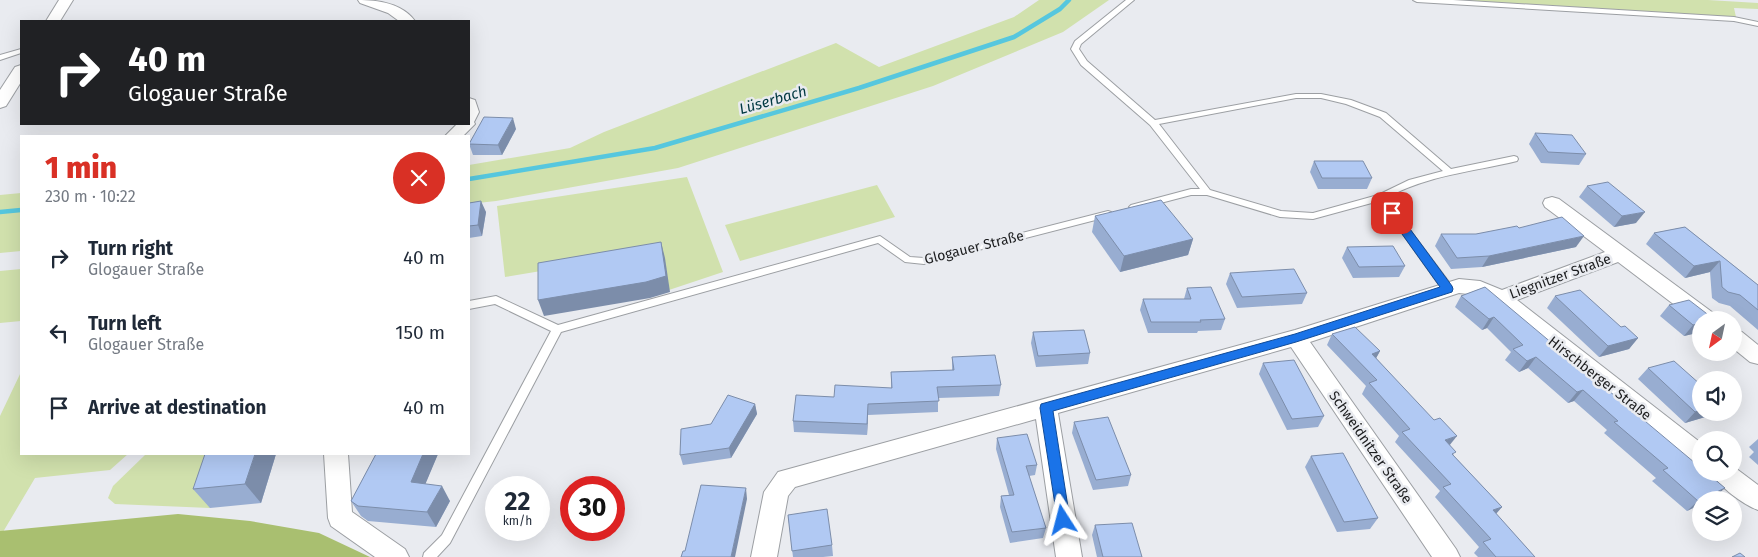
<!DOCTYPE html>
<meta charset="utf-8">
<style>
:root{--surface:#fff;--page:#f6f6f7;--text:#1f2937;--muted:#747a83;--accent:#d93025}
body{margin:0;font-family:"Fira Sans",sans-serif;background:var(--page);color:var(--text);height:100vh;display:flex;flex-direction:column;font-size:19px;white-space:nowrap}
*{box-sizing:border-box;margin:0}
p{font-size:16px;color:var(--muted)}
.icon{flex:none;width:28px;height:28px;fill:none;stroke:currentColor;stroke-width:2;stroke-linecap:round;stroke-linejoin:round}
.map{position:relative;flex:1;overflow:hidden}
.drawer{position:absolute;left:20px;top:135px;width:450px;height:320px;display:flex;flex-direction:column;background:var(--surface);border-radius:0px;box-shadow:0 5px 20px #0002}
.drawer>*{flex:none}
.hud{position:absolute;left:20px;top:20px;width:450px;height:105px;border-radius:0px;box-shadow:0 5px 20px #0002;background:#202124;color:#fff;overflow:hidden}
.needle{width:32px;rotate:213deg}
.fabs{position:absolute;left:1692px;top:311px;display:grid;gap:10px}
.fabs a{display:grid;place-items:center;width:50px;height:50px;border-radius:50%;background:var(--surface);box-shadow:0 5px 20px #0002;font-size:25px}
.speed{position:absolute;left:485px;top:476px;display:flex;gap:10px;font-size:25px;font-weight:700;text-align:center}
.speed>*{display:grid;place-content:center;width:65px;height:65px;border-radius:50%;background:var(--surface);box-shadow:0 5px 20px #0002;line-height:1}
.speed small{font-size:12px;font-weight:400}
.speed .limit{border:8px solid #d22;background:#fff;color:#111}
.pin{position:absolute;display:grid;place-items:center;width:42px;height:42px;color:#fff;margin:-21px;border-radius:10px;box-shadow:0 2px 8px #0006}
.me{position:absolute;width:55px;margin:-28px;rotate:351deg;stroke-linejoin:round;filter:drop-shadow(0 0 4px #0008)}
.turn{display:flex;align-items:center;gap:18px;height:105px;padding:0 25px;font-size:22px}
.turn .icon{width:65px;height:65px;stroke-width:2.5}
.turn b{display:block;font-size:35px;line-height:42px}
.round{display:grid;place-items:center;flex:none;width:52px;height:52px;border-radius:26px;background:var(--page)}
.headline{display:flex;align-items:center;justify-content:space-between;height:85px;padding:0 25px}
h1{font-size:30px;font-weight:800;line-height:38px;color:var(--accent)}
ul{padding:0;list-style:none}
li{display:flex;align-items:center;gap:15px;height:75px;padding:0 25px}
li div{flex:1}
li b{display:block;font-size:19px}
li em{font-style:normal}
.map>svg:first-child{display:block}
.green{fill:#d1e1ad}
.forest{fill:#a9bf70}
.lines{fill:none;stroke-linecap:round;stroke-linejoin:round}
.stream{stroke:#56c7de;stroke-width:4.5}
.service-casing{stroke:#9c9fa3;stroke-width:2}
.minor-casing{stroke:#9c9fa3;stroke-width:2}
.service{fill:#fff;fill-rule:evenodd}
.minor{fill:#fff;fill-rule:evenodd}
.wall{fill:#98add1}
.shaded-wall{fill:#7c8daa}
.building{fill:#b1c9f3;stroke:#7c8daa}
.route{fill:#1a73e8;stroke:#114b97}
.labels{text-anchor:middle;stroke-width:5;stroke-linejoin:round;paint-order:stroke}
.street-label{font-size:14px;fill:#1c1d1f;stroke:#e9ebf0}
.water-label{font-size:15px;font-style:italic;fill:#003841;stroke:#e9ebf0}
</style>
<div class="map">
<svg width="1758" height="557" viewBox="0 0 1758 557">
<rect width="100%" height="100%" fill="#e9ebf0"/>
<g class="green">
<polygon points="1039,0 1109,0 1063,32 933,86 678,168 496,201 469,204 469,165 570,148 604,132 836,43 879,67 1014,17"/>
<polygon points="1463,0 1708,0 1758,3 1758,9 1734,8 1736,17"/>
<polygon points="687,177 723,272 669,290 661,251 505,277 497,206"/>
<polygon points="877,185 895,217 740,261 725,225"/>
<polygon points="21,193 21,251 0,253 0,195"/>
<polygon points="21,269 21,321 0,323 0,271"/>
<polygon points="21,372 21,454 128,454 110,470 35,478 3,532 0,531 0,416"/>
<polygon points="146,454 228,454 210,508 115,504 108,498 113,486"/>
</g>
<polygon class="forest" points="178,514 250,521 319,533 370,557 0,557 0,531"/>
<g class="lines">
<g class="stream">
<polyline points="469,179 655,148 859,88 1014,37 1060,9 1069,0"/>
<polyline points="0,212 21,210"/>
</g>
<defs>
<g id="service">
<path d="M1126 0H1134L1081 44 1079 49 1087 61 1155 120 1296 94H1321L1351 100 1386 113 1451 169 1514 156 1517 157 1518 159 1517 161C1472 172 1428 175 1386 198L1452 286 1453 289 1452 292H1444L1379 201 1313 219 1280 217 1207 195H1191L1134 210 1131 209 1129 207 1131 205 1191 189H1200L1150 125 1081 65 1071 49 1075 41ZM1296 98H1321L1346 104 1380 117 1443 171 1409 180 1378 195 1313 213 1281 211 1210 190 1159 124Z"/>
<polygon points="1413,0 1453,0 1734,17 1758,22 1758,26 1734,21 1417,2"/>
<polygon points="21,49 21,53 0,60 0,55"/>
<polygon points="1108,211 1111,212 1113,214 1111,216 924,264 905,262 878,243 561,332 450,543 437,557 423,557 424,553 442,535 551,331 495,304 469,309 469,301 496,296 558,325 880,236 910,257 924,258"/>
</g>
<g id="minor">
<polygon points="59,0 73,0 60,21 46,21"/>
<path d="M358 0C378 0 402 3 415 21H399L388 13 360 3Z"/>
<polygon points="21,65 21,82 6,106 0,108 0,90 15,67"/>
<polygon points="469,98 475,100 479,112 474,122 475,124 463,136 445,136 457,124 469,124"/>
<polygon points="1552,197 1559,199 1716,315 1719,320 1701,320 1701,325 1618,262 1517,300 1701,443 1701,466 1693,463 1494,303 1477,295 1459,293 1310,342 1456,549 1460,557 1432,557 1291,347 1058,413 1082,557 1056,557 1036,419 795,487 788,496 777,557 751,557 764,492 778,472 1295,330 1459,279 1480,281 1502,290 1605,252 1545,207 1543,203 1545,199"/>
<polygon points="1734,330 1742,332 1758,345 1758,364 1750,362 1734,349"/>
<polygon points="324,454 348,454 352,512 405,549 409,557 375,557 331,526 328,518"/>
<path d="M1734 467 1758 485V510C1744 505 1718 486 1711 472H1734Z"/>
</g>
</defs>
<use href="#service" class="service-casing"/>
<use href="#minor" class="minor-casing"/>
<use href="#service" class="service"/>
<use href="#minor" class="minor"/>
</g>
<g class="wall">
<polygon points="516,129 502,155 473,155 469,144"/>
<polygon points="1535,133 1586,154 1579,165 1541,163 1529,144"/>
<polygon points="1314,161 1372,178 1367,189 1318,189 1310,172"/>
<polygon points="1587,186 1636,223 1614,227 1579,197"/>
<polygon points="469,203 486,212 482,236 469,238"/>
<polygon points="1095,216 1193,239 1188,255 1120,272 1092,232"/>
<polygon points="1685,227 1758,285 1758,330 1730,306 1719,303 1712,298 1710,272 1685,278 1646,244 1654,233"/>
<polygon points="1519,228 1576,247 1482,267 1451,269 1435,246 1441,234 1476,234"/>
<polygon points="1347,247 1405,266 1399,277 1353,278 1342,258"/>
<polygon points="1230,273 1307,293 1302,304 1237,308 1226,284"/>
<polygon points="1485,287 1713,499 1710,500 1701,500 1701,504 1687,511 1652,481 1656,478 1604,433 1607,430 1574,401 1568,403 1528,368 1519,372 1505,360 1511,352 1487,328 1482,330 1455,307 1461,296"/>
<polygon points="1187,288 1225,319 1221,330 1198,331 1197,333 1148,333 1140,310 1143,299 1184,299"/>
<polygon points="1555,296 1621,327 1638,338 1629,349 1599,357 1547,308"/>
<polygon points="1669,305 1701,320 1701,332 1684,336 1660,316"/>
<polygon points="1033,332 1090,353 1088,364 1036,367 1031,343"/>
<polygon points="1332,334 1380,351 1376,358 1450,445 1454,456 1502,507 1496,514 1535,557 1478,557 1474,553 1479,547 1435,497 1440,491 1395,442 1399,436 1362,394 1366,386 1327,345"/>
<polygon points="952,357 1001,385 999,396 938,398 938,412 868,415 867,435 794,432 793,421 834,397 891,388 891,372 952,370"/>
<polygon points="1263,363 1324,416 1318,427 1287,430 1259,374"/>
<polygon points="1648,368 1701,412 1714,412 1712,415 1685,423 1638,379"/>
<polygon points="755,404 757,414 731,458 683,465 680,455 711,424"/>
<polygon points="1074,422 1131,475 1128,486 1093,490 1072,433"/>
<polygon points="997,438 1037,465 1035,475 1029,476 1046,528 1043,538 1010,543 1000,507 1001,496 1009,495 996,449"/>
<polygon points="1758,439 1758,465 1749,457 1754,452 1749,447"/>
<polygon points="276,454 261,503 210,508 193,489"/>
<polygon points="376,454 438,454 425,484 450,501 436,527 368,521 361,516 351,501"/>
<polygon points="1311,456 1378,518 1370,529 1337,532 1305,467"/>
<polygon points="788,515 832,545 833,556 823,557 793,557"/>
<polygon points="1095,525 1142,557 1097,557 1092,535"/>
</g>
<g class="shaded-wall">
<polygon points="513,118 516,129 502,155 498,145"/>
<polygon points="481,201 486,212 482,236 478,225"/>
<polygon points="1645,212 1636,223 1614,227 1622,216"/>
<polygon points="1584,236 1576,247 1482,267 1489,256"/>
<polygon points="1193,239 1188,255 1120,272 1124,256"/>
<polygon points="661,242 665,258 670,292 650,298 544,316 538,300"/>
<polygon points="1720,261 1710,272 1685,278 1694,266"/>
<polygon points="1494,317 1487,328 1482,330 1489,319"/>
<polygon points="1701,323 1701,332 1684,336 1693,325"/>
<polygon points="1638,338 1629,349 1599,357 1608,346"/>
<polygon points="1380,351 1374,362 1372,354"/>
<polygon points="1536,357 1528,368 1519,372 1527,361"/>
<polygon points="1583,390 1574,401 1568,403 1577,392"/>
<polygon points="755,404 757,414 731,458 729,448"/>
<polygon points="868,404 868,415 867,435 867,424"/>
<polygon points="1701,410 1701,412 1714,412 1712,415 1685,423 1695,412"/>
<polygon points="1457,436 1449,446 1445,440"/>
<polygon points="255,454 276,454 261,503 245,484"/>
<polygon points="423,454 438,454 420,497 411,482"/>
<polygon points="442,486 450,501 436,527 427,512"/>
<polygon points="746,488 747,499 735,557 731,557"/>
<polygon points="1725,488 1713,499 1710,500 1701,500 1701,504 1687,511 1698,501"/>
<polygon points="1502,507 1493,517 1493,510"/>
</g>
<g class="building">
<polygon points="484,117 513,118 498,145 469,144"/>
<polygon points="1535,133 1572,135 1586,154 1548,152"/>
<polygon points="1314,161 1363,161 1372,178 1322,178"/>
<polygon points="1608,182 1645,212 1622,216 1587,186"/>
<polygon points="1161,200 1193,239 1124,256 1095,216"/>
<polygon points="481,201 478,225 469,226 469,203"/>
<polygon points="1562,217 1584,236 1489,256 1457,258 1441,234 1476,234 1517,226 1519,228"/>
<polygon points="1685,227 1758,285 1758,310 1740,295 1728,292 1722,287 1720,261 1694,266 1654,233"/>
<polygon points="661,242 666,276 646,282 538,300 538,263"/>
<polygon points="1393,246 1405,266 1359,267 1347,247"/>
<polygon points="1294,269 1307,293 1242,297 1230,273"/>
<polygon points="1211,287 1225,319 1200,320 1201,322 1151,322 1143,299 1191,299 1187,288"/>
<polygon points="1485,287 1701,468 1701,472 1706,472 1725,488 1698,501 1663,470 1668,468 1614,422 1618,421 1583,390 1577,392 1536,357 1527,361 1513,349 1523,345 1494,317 1489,319 1461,296"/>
<polygon points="1580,290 1621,327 1625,326 1638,338 1608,346 1555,296"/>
<polygon points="1689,300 1715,320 1701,320 1701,323 1693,325 1669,305"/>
<polygon points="1355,327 1380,351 1372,354 1434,420 1440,418 1457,436 1445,440 1456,452 1452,454 1502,507 1493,510 1535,557 1496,557 1483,542 1491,539 1443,487 1451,484 1402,432 1410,429 1369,383 1377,380 1332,334"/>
<polygon points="1084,330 1090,353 1038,356 1033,332"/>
<polygon points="995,355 1001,385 937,387 939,401 868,404 867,424 793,421 796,395 834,397 835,385 892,388 891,372 954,370 952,357"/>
<polygon points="1294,360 1324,416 1292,419 1263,363"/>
<polygon points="1674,361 1701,385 1701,410 1695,412 1648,368"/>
<polygon points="728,395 755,404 729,448 680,455 681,429 711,424"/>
<polygon points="1108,417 1131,475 1096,480 1074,422"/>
<polygon points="1027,434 1037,465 1026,466 1046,528 1012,532 1001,496 1014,495 997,438"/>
<polygon points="1343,453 1378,518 1344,522 1311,456"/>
<polygon points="205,454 255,454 245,484 193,489"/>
<polygon points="376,454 423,454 411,482 442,486 427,512 358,506 351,501"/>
<polygon points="701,485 746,488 731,557 681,557 683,551 685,551"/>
<polygon points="827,509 832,545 792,551 788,515"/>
<polygon points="1132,523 1142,557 1103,557 1095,525"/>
<polygon points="1740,553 1745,557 1732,557"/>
</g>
<polygon class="route" points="1392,209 1396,210 1452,286 1453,289 1452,292 1296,342 1053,411 1070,520 1068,524 1063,526 1058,524 1040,408 1041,404 1295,334 1440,287 1387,213"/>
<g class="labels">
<g class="street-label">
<text transform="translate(974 247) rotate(-14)" y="5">Glogauer Straße</text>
<text transform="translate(1560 276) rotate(-20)" y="5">Liegnitzer Straße</text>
<text transform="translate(1600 378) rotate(38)" y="5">Hirschberger Straße</text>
<text transform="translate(1371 447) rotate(55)" y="5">Schweidnitzer Straße</text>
</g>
<g class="water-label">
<text transform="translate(773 100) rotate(-16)" y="5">Lüserbach</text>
</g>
</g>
</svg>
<div class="fabs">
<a><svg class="needle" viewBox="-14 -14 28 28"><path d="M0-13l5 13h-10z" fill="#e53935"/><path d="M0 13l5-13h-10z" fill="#747a83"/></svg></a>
<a><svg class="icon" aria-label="sound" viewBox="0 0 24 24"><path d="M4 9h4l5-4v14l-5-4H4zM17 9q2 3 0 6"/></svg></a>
<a><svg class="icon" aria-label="search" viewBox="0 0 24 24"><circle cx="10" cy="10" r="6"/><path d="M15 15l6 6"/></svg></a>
<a><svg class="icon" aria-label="layers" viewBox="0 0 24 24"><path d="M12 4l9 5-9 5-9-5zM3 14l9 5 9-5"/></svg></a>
</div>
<div class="speed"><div>22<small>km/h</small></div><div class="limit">30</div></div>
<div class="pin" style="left:1392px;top:213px;background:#d93025"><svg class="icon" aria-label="arrive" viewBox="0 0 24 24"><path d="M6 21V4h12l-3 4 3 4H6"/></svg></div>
<svg class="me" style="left:1063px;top:520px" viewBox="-20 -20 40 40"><path d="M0-17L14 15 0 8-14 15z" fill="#1a73e8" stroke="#fff" stroke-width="4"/></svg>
<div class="hud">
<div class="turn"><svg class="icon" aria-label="right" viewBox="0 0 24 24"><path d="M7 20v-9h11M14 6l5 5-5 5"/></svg><div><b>40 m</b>Glogauer Straße</div></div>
</div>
<section class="drawer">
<div class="headline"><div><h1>1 min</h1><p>230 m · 10:22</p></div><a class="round" style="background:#d93025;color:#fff"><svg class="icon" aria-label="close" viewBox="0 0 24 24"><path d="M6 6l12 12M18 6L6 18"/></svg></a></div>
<ul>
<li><svg class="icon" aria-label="right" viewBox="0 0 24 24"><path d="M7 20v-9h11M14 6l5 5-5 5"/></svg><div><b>Turn right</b><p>Glogauer Straße</p></div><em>40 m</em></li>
<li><svg class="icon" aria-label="left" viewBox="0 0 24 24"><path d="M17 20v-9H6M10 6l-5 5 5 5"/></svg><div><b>Turn left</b><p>Glogauer Straße</p></div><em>150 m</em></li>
<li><svg class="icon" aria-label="arrive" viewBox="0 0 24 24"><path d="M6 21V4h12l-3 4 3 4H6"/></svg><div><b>Arrive at destination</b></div><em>40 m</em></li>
</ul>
</section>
</div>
